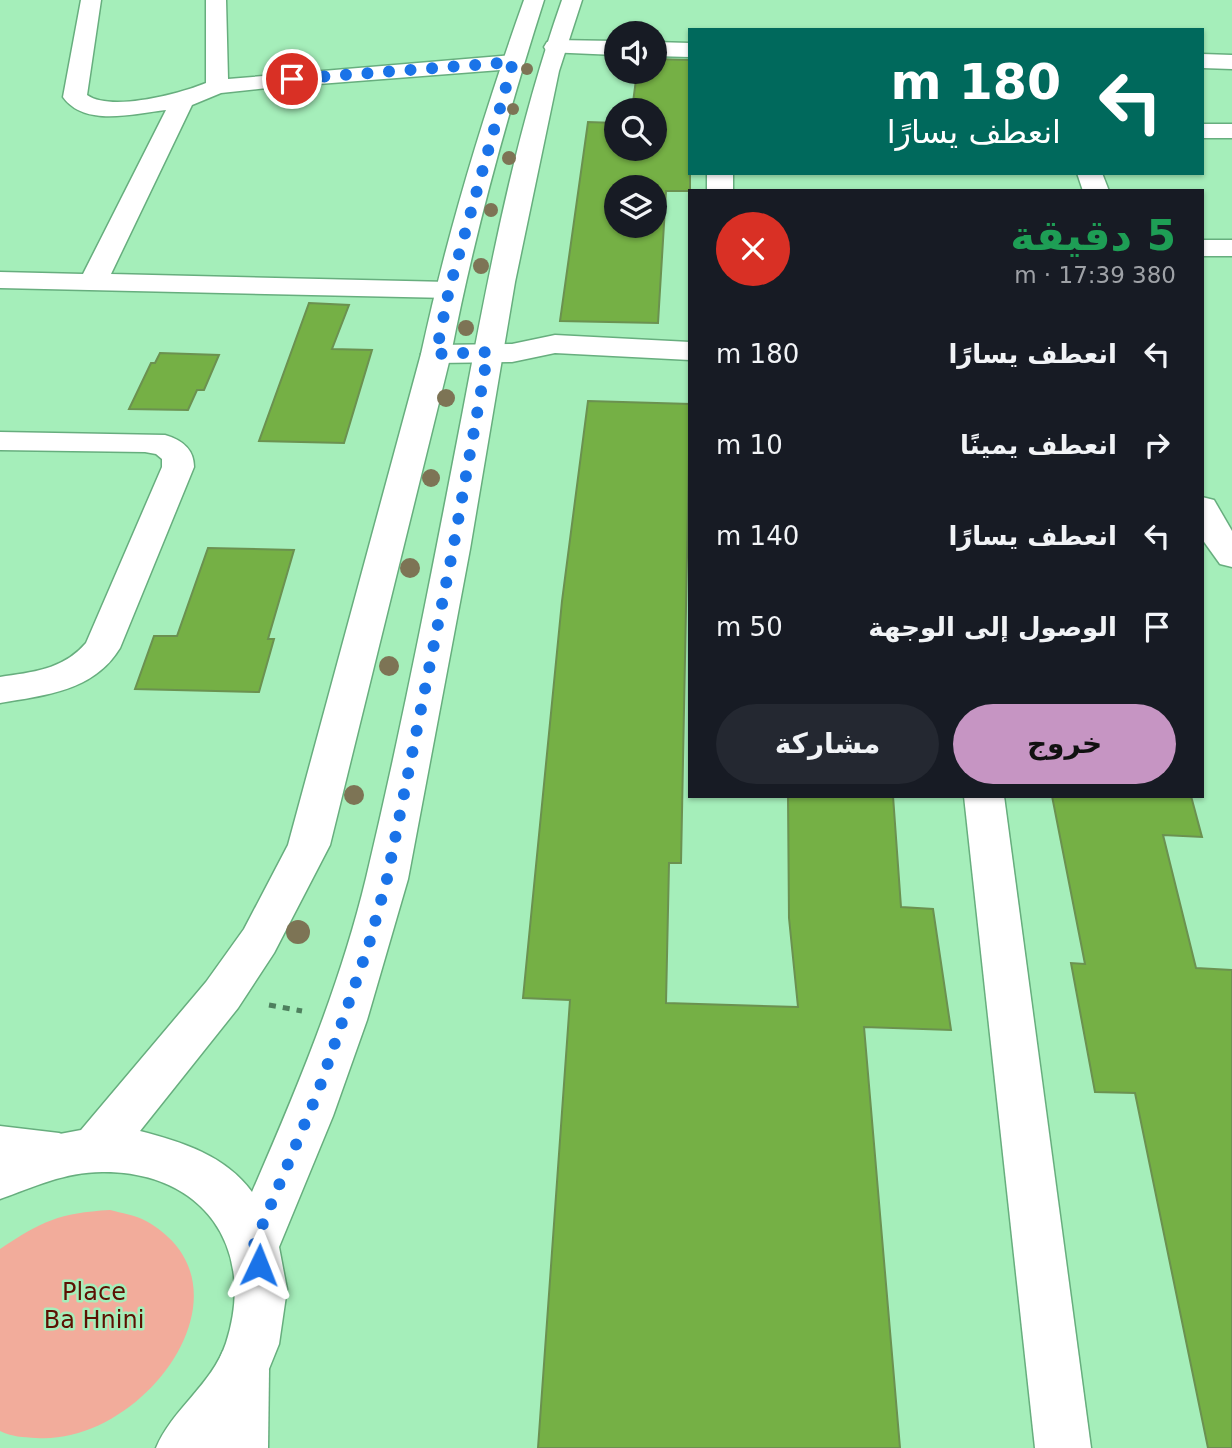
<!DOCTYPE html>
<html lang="ar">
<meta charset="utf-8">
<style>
:root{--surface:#171b24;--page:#242831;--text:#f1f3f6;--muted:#9ea1a6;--accent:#c695c3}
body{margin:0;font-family:"DejaVu Sans","Noto Naskh Arabic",sans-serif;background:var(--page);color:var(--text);direction:rtl;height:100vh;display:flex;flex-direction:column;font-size:26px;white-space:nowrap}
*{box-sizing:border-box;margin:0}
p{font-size:23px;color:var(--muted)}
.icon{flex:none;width:38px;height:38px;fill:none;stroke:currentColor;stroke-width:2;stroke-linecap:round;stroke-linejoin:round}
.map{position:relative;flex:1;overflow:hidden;direction:ltr}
.panel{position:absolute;left:688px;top:189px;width:516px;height:609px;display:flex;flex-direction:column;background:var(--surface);border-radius:0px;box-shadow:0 2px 5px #0004;direction:rtl}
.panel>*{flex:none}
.guide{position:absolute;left:688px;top:28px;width:516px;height:147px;border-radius:0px;box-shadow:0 2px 5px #0004;direction:rtl;background:#00695c;color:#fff;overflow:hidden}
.fabs{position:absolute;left:604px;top:21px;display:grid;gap:14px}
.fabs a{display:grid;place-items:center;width:63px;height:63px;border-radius:50%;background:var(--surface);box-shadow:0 2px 5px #0004;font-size:35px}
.pin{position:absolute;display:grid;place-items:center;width:60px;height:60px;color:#fff;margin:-30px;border:4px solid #fff;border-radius:50%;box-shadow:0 2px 7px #0007}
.me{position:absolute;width:77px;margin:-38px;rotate:2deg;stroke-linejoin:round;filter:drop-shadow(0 0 5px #0008)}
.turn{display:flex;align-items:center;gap:24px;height:147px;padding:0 28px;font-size:32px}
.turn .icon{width:91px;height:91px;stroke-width:2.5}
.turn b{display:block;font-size:49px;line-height:60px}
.round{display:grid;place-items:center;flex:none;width:74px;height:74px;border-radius:37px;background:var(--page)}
.head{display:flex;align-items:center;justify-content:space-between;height:119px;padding:0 28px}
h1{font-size:42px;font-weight:700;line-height:52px;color:#1e9e55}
.action{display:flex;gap:14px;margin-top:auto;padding:14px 28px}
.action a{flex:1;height:80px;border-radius:42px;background:var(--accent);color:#111;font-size:28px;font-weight:700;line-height:80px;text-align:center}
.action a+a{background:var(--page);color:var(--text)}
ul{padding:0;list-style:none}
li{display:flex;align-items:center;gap:21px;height:91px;padding:0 28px}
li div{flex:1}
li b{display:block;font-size:26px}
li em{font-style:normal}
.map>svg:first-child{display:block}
.green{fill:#f2ac9b}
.building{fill:#75b045;stroke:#6b9150;stroke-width:2;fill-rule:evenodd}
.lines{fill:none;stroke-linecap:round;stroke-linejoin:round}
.street-casing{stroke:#67ae7e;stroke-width:3}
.secondary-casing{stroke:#67ae7e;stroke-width:3}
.path{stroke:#4e805e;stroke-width:5;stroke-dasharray:7 7;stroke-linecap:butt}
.street{fill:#fff;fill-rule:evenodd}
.secondary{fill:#fff;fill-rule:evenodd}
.tree{fill:#7d7455}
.route{stroke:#1a73e8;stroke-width:12;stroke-dasharray:0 21.6}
.labels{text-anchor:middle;stroke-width:5;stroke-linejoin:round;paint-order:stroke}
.near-park-label{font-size:24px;fill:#5c1002;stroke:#a5eeba}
</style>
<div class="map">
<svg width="1232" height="1448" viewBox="0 0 1232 1448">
<rect width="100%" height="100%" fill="#a5eeba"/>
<path class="green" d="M110 1210C121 1213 136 1215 146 1221 262 1286 144 1446 36 1438 23 1437 12 1437 0 1431V1249C42 1221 59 1213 110 1210Z"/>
<g class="building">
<path d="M654 59 690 60V191H666L658 323 560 321 588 122 616 123V149H654V110H632L637 72H654ZM616 187H654V226H616Z"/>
<polygon points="309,303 349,305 332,349 372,350 344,443 259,441"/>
<polygon points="160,353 219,355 204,390 197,390 188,410 129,409 151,363 155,363"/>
<polygon points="588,401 690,404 681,863 669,863 666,1003 798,1007 789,918 788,796 893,796 901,907 933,909 951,1030 864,1027 900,1448 538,1448 570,1000 523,998 562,601"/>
<polygon points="208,548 294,550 268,639 274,639 259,692 135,689 154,636 177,636"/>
<polygon points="1052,796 1191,796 1202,837 1163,835 1196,968 1232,970 1232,1448 1208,1448 1135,1093 1095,1092 1071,963 1085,964"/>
</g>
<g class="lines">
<defs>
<g id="street">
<path d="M81 0H101L87 95C111 112 179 94 206 83V0H226L228 79 513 55 521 57 524 62 521 67 513 69 267 88 221 93 192 105 111 274 449 282 459 284 463 290 459 296 449 298 0 288V272L83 274 166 110C135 113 85 128 63 97Z"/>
<polygon points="555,40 616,41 616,55 547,52 544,47 547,42"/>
<polygon points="654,42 690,43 690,57 654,56"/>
<polygon points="1202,54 1232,55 1232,69 1202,68"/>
<rect x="1202" y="124" width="30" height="14"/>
<rect x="707" y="173" width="26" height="18"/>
<polygon points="1077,173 1102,173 1109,191 1083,191"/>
<rect x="1202" y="240" width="30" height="16"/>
<polygon points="555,335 690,342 690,360 555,353 512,362 436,363 426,360 421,354 426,348 436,345 512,344"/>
<path d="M0 432 165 435C182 440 194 449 194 467L120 648C94 691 46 695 0 703V677C32 672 63 670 86 643L162 467V459L156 454 145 452 0 450Z"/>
<polygon points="1202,497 1214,500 1232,531 1232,567 1220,564 1202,539"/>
<polygon points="964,796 1004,796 1091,1448 1035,1448"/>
<polygon points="0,1126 59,1133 76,1140 84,1155 76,1170 59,1177 0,1170"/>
<polygon points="242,1343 261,1351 269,1370 268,1448 212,1448 215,1370 223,1351"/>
</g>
<path id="secondary" d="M524 0H544C507 116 474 235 451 354L330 845 274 953 238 1008 140 1131C182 1142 225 1155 252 1192 296 1091 340 986 366 878 403 723 433 566 463 410 489 272 515 133 562 0H582L559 71 515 282 470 549 408 879 367 1020 333 1116 279 1247 287 1289 279 1344 258 1396 223 1448H156C172 1409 212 1385 226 1343 257 1247 203 1171 102 1172 65 1172 34 1187 0 1199V1153L49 1136 81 1130 206 982 244 929 288 845 421 354C447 234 483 115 524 0Z"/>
</defs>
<use href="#street" class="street-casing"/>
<use href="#secondary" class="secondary-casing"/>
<polyline class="path" points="269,1005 302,1011"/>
<use href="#street" class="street"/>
<use href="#secondary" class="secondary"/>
</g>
<g class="tree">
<circle cx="527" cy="69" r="6"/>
<circle cx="513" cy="109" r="6"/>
<circle cx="509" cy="158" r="7"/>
<circle cx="491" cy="210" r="7"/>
<circle cx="481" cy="266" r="8"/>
<circle cx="466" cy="328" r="8"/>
<circle cx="446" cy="398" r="9"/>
<circle cx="431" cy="478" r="9"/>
<circle cx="410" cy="568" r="10"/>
<circle cx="389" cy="666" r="10"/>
<circle cx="354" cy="795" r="10"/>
<circle cx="298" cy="932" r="12"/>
</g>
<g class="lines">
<polyline class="route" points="259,1265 254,1245 318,1092 369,944 387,879 453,549 488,352 436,354 449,290 513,62 292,79"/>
</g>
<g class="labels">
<g class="near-park-label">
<text x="94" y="1300">Place<tspan x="94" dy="28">Ba Hnini</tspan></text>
</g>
</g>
</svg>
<div class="fabs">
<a><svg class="icon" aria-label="sound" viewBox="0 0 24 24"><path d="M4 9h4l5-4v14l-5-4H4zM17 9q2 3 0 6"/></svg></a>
<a><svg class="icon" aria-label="search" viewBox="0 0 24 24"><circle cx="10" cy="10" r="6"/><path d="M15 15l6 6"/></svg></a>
<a><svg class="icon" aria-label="layers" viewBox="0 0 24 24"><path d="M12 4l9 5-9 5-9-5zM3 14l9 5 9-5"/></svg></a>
</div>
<div class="pin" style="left:292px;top:79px;background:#d93025"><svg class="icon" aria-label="arrive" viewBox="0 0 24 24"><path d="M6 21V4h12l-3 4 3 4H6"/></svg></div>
<svg class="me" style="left:259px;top:1265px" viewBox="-20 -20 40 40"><path d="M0-17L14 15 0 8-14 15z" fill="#1a73e8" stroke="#fff" stroke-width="4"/></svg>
<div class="guide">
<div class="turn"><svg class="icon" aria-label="left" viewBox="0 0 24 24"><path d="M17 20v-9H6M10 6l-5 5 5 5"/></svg><div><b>180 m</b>انعطف يسارًا</div></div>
</div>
<section class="panel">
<div class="head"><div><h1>5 دقيقة</h1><p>380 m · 17:39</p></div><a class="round" style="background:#d93025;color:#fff"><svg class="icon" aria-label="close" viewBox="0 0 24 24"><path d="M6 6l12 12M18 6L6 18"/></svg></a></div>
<ul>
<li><svg class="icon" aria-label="left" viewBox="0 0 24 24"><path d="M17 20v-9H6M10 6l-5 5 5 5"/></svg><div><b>انعطف يسارًا</b></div><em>180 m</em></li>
<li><svg class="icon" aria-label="right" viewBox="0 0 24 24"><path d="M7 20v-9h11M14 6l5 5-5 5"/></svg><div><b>انعطف يمينًا</b></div><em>10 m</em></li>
<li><svg class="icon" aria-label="left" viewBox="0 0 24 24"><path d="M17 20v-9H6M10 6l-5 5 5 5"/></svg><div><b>انعطف يسارًا</b></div><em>140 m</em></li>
<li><svg class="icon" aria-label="arrive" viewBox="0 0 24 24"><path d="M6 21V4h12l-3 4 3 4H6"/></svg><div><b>الوصول إلى الوجهة</b></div><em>50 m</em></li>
</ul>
<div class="action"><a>خروج</a><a>مشاركة</a></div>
</section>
</div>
